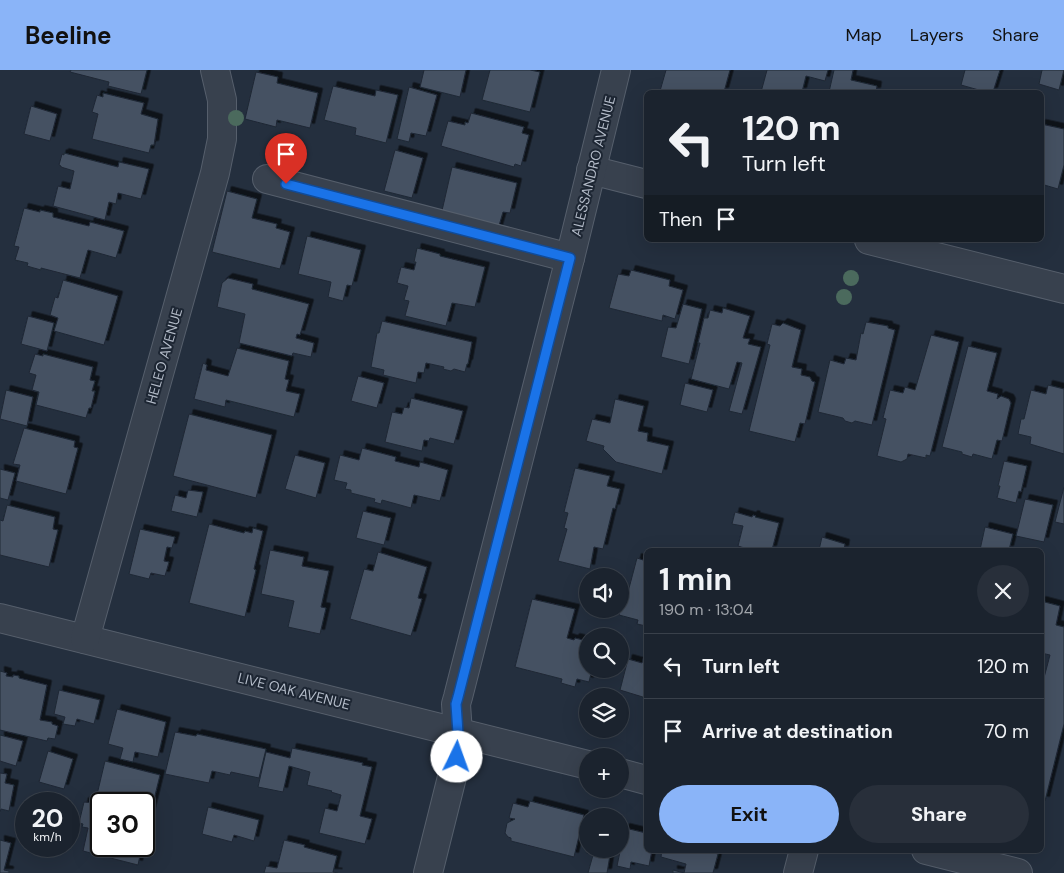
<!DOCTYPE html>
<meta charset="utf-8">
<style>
:root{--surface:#1b232e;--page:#282f3a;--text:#f1f3f6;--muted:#a0a4aa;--line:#39404a;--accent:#8ab4f8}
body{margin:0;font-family:"DM Sans",sans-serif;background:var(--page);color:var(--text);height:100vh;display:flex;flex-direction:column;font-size:19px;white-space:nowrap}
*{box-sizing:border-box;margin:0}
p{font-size:16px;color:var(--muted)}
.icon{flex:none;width:28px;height:28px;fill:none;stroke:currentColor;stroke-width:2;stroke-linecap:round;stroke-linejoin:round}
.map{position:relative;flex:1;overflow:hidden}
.details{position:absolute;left:644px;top:478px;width:400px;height:305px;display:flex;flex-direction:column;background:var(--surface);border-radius:8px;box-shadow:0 5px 20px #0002,0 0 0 1px var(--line)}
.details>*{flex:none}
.guide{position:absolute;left:644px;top:20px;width:400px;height:152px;border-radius:8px;box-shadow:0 5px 20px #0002,0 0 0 1px var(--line);background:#1b232e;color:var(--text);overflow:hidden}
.buttons{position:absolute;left:579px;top:498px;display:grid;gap:10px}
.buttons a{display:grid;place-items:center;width:50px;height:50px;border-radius:50%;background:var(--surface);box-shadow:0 5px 20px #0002,0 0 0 1px var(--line);font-size:25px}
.speed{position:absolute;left:15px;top:722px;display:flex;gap:10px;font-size:25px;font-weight:700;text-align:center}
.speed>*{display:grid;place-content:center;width:65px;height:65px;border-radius:50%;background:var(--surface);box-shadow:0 5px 20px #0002,0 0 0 1px var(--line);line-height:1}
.speed small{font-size:12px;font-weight:400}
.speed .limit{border:2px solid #111;border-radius:8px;background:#fff;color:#111}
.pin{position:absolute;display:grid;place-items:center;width:42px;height:42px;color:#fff;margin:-51px -21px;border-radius:50% 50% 50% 0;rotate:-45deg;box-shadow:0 0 5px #0007}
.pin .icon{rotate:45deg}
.me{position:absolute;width:55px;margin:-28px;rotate:3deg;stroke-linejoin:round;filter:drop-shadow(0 0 4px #0008)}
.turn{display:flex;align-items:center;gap:18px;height:105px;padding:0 15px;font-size:22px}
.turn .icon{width:65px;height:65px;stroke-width:2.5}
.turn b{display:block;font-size:35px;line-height:42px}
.then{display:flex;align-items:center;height:48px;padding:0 15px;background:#0003;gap:10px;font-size:19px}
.round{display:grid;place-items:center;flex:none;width:52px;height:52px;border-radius:26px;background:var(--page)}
.headline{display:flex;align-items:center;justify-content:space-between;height:85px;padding:0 15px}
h1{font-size:30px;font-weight:700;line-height:38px}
.button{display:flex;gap:10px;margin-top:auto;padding:10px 15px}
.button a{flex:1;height:58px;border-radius:30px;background:var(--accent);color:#111;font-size:20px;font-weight:700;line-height:58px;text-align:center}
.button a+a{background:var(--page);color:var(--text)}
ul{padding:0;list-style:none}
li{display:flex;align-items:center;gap:15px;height:65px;padding:0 15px;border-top:1px solid var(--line)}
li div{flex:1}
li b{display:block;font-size:19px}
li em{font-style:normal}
header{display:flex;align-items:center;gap:30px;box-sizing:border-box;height:70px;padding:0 25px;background:var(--accent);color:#111}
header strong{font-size:24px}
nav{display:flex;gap:28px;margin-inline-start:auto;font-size:18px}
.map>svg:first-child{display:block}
.building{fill:#455162;stroke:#1f2835;filter:url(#shadow)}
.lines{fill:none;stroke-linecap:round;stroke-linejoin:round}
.minor-casing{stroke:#565f6c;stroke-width:30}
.minor{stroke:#38414e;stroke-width:28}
.tree{fill:#4b6a5d}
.route-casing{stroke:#114b97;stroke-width:12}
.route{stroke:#1a73e8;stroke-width:9}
.labels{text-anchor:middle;stroke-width:4;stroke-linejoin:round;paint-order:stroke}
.street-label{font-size:14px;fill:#b4bcc9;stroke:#1d2633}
</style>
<header>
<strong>Beeline</strong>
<nav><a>Map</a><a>Layers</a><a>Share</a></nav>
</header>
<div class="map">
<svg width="1064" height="803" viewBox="0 0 1064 803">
<defs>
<filter id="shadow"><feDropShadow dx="4.5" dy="-4.5" stdDeviation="0" flood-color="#0009"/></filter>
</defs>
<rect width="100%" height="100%" fill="#242f3e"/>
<g class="building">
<polygon points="71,0 147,0 141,24 108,16 109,12 70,2"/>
<polygon points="424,0 466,0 460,27 420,17"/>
<polygon points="490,0 530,0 540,2 530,42 482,30"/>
<polygon points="666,0 730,0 724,22 668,22 660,21"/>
<polygon points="767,0 828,0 825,11 806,6 802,22 761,22"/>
<polygon points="834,0 853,0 851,10 877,16 876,22 829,22"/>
<polygon points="965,0 1000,0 993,22 986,22 961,15"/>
<polygon points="1042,0 1064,0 1059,20 1039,14"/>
<polygon points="256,2 278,7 277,13 318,23 310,58 277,50 276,57 245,49"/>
<polygon points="333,16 375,26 376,20 398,25 386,73 355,65 356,58 324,50"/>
<polygon points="409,17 437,25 426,66 411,63 409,72 397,69"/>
<polygon points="103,23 144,33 141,44 158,49 154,75 151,75 149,83 92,69 98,44 92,42 97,25 103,27"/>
<polygon points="31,36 57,44 50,71 24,64"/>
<polygon points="471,43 524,57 522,63 529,65 521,96 515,94 514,97 441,76 448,51 465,55 465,52 468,53"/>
<polygon points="1041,54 1064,59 1064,95 1058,119 1041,114"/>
<polygon points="395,80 423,88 412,128 384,121"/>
<polygon points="64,83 118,97 119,92 149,99 141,129 118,123 116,134 109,132 105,150 53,136 58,116 70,119 74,101 61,97 61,96 59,95 62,84 64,85"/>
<polygon points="452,97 517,113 510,143 503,142 498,159 441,145"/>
<polygon points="227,121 257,129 252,148 277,154 276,158 290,162 280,199 212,182"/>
<polygon points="24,138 40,142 40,140 53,143 53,147 89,156 90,152 124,161 116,188 88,180 80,208 41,198 41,200 27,196 28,193 15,190 19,177 14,176"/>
<polygon points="307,166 361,180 352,216 347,215 343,231 328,227 331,212 298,204"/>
<polygon points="417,178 440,184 440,186 485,197 475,237 452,233 446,256 405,246 409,231 404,230 408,216 397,213 401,197 414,200 416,192 414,192"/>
<polygon points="631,200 670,210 669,216 683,220 675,249 663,245 662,251 609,238 618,204 629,206"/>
<polygon points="228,208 253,214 252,219 309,234 300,265 297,264 296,268 314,273 311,287 293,283 292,286 239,273 245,244 217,237 222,213"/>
<polygon points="63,210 118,226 104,275 54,261 58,248 50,245 55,227 58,228"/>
<polygon points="683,234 702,239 689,294 661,287 668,257 676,258"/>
<polygon points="723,238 750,246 743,268 750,269 748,274 761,277 742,344 729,341 742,293 737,292 729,319 691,309 700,273 698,273 704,248 708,248 710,240 722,243"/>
<polygon points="28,246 54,253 47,281 21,274"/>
<polygon points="382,251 472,272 468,294 467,294 465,302 454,299 451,301 443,299 444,297 426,293 424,303 418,302 416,313 383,305 384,300 371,297 377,263 379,263"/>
<polygon points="866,252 888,256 888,258 895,260 872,355 855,351 852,353 845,351 843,348 818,342 830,290 844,294 846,288 856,290 861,263 863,264"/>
<polygon points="783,253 801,260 792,297 802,299 801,305 810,307 812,311 815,312 805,354 800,353 795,372 749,361 770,275 767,274 772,254 780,256"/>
<polygon points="931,265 959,272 930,386 926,385 926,388 908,384 907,389 901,392 877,386 886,349 883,348 890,320 903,323 905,317 915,320"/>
<polygon points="968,276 997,283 987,321 998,324 997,329 1001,326 1009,329 1011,333 1002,371 997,370 992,389 973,384 972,387 962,384 962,382 942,377"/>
<polygon points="237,278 289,291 285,309 289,310 286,321 300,324 294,347 226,330 225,337 194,329 203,293 207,295 206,300 228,306"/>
<polygon points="35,284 43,286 43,284 93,297 90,310 95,311 92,321 95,321 91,338 89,338 86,348 36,335 39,322 32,320 36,305 29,303"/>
<polygon points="358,306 384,313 377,338 351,331"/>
<polygon points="685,313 713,320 707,342 680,335"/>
<polygon points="1048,315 1064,319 1064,384 1030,374 1031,367 1018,364 1021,349 1024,349 1031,320 1046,324"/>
<polygon points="6,320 33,327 27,356 0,349"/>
<polygon points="411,328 463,341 454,374 430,368 429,371 424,370 422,381 385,372 392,342 402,344 404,337 409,338"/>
<polygon points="615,329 644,336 638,361 648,363 647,371 669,376 662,404 616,392 603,379 604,376 586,371 592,349 610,353"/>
<polygon points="189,344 272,365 256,428 173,406"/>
<polygon points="24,358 75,371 74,377 78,378 66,424 16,411 20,395 13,394"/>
<polygon points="362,378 396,387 395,391 419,397 420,392 448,400 440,431 414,425 411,438 382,430 381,434 374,432 375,429 351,423 351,420 345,419 347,413 334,410 340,385 359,390"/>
<polygon points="295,385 325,393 316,428 285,419"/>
<polygon points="1004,391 1027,396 1021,422 1019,421 1016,433 997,428 1000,416 998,416"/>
<polygon points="575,398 610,406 607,416 620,419 615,439 613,438 603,479 594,477 590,499 558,491 567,459 564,458 568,443 564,442"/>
<polygon points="0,399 15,403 8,430 0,428"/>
<polygon points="1064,417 1064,454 1055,452"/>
<polygon points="188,420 203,422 197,447 171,441 175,425 186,428"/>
<polygon points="1025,429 1053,435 1044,472 1016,466"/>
<polygon points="7,435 55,447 53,459 58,460 49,497 0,485 0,450 3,451"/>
<polygon points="363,441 391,448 384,475 356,468"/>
<polygon points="735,442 752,447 753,445 756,446 755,447 779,453 772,480 751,480 738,476 743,456 732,454"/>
<polygon points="209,454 244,463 245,461 252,463 253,458 263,461 254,499 256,500 245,547 189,533"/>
<polygon points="985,457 1013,464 1009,480 980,480"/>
<polygon points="140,459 175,467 172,478 167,477 164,491 169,492 165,506 151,503 149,509 129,504"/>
<polygon points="822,467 845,474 844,480 819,480"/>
<polygon points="270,480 304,487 302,496 329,501 321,537 326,538 320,564 288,557 294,531 261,524"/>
<polygon points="378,482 427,497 418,528 422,529 411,566 350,549 364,499 373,501"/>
<polygon points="637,488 646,491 646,556 637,554 638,550 619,545 625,522 628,522"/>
<polygon points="532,529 575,539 567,568 574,570 575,568 583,570 583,572 588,573 588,599 592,599 589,612 577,609 575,617 561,613 562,609 515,597"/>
<polygon points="1041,531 1060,536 1056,555 1064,557 1064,654 1045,731 1041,730 1041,619 1050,585 1041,583"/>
<polygon points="646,579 646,628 620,620 628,589 642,593"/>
<polygon points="0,601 7,603 6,606 13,607 13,605 19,606 19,608 47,615 40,650 52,652 52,654 58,656 55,669 48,668 47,671 0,660"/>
<polygon points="59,620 100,630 94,654 77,649 75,656 63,654 65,647 54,644"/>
<polygon points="117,639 166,652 158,687 135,682 133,692 120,689 123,678 108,674"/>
<polygon points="175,662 196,666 197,664 266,679 259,708 231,702 230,705 212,701 209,713 165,704"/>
<polygon points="0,665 23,671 16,696 0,691"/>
<polygon points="292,678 363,693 362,695 372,697 360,746 372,749 365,774 319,763 325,738 337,741 341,725 331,722 332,721 307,715 310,702 289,696 283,722 258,717 266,682 290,688"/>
<polygon points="48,681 73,689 64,719 39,712"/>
<polygon points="105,691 160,705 144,770 144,734 101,734 101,776 142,776 138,795 83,781 88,758 82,757 83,754 79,753 84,732 95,733"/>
<polygon points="0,703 7,704 5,713 14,715 9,741 1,739 0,742"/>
<polygon points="530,731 584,745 574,787 511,771 511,768 508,767 505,763 507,753 515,749 509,748 513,733 528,737"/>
<polygon points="208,737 259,750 254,771 234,765 232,772 202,764"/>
<polygon points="625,758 646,763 646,780 652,780 649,796 631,792 630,799 617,796"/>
<polygon points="0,770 11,773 4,800 9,801 9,803 0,803"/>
<polygon points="284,770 305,775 304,777 337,786 333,802 338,803 264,803 266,796 277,798"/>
<polygon points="588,777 588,779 611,779 607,803 588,803 593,785 586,783"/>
<polygon points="662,780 702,780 718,784 713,803 673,803 673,800 684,803 686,794 661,787"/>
</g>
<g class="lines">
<defs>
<g id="minor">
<polyline points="591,100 646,114"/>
<polyline points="267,109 570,188"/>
<polyline points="869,170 1064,219"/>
<polyline points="0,548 588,695"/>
<polyline points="85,569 215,103 222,69 222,30 215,0"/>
<polyline points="620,703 646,710"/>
<polyline points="926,780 1018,803"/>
<polyline points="428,803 457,687 458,663 456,634 458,627 570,188 616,0"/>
<polyline points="798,803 804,780"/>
</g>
</defs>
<use href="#minor" class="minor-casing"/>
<use href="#minor" class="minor"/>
</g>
<g class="tree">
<circle cx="236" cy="48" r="8"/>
<circle cx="851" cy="208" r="8"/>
<circle cx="844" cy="227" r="8"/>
</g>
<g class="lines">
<defs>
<polyline id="route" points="286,114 570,188 458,627 456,634 458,663 457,687"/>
</defs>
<use href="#route" class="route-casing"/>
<use href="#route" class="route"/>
</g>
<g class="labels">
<g class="street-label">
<text transform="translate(593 96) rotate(-76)" y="5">ALESSANDRO AVENUE</text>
<text transform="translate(164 286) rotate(-74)" y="5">HELEO AVENUE</text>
<text transform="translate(294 621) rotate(14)" y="5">LIVE OAK AVENUE</text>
</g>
</g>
</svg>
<div class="buttons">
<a><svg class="icon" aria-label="sound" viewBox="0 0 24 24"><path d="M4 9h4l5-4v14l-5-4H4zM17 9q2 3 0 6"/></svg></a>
<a><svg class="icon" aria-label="search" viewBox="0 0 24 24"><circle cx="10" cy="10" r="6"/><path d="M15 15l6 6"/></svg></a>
<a><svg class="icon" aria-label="layers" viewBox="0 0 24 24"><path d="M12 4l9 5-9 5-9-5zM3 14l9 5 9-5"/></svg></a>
<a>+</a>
<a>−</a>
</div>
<div class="speed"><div>20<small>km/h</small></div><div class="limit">30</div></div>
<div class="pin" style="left:286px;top:114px;background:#d93025"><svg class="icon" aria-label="arrive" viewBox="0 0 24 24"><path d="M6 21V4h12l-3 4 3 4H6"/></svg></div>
<svg class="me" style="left:457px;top:687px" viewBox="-20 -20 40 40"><circle r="19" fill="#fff"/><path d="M0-13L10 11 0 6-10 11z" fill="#1a73e8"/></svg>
<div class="guide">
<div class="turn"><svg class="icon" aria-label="left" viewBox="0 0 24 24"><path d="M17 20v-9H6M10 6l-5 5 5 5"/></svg><div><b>120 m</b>Turn left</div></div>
<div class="then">Then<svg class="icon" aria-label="arrive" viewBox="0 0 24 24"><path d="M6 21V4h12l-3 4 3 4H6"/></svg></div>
</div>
<section class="details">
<div class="headline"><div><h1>1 min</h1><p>190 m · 13:04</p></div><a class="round"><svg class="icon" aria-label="close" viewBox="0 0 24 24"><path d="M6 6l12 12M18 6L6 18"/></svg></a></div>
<ul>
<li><svg class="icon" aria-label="left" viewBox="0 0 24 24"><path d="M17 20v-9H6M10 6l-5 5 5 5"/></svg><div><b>Turn left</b></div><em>120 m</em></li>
<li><svg class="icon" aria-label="arrive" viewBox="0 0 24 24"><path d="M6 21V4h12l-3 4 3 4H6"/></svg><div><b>Arrive at destination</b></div><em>70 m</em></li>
</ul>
<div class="button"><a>Exit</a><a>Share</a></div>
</section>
</div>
